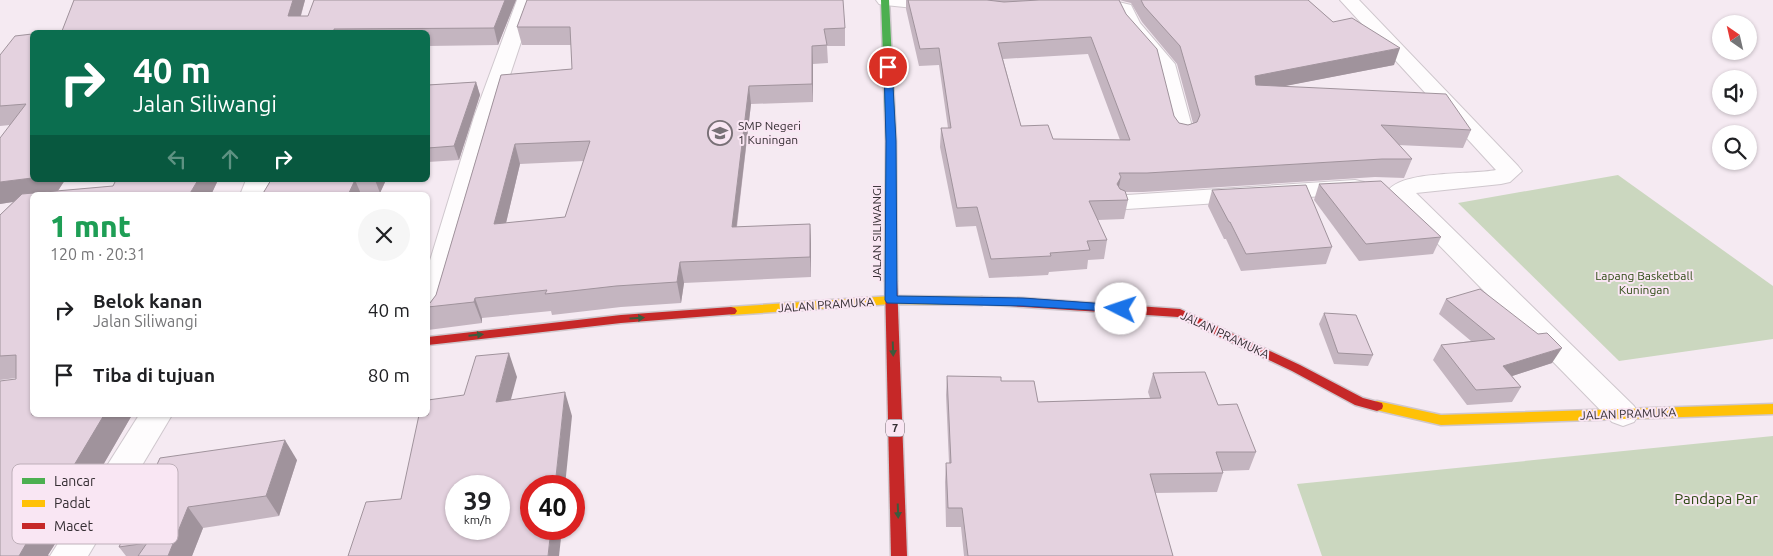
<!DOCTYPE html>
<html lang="id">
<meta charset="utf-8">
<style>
:root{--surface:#fff;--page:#f6f6f6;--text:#202124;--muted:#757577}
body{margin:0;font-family:Ubuntu,sans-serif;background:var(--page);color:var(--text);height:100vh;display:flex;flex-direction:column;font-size:19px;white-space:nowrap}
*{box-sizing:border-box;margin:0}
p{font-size:16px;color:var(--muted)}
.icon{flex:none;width:28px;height:28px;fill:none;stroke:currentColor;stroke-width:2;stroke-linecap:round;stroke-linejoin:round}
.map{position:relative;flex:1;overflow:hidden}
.sheet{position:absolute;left:30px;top:192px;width:400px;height:225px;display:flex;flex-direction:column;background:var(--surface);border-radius:8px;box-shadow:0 1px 4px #0004}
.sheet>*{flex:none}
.guide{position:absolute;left:30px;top:30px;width:400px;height:152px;border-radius:8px;box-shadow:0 1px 4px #0004;background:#0b6e4f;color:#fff;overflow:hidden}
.needle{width:32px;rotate:326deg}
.controls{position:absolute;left:1712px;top:15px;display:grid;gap:10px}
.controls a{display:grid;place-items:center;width:45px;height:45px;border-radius:50%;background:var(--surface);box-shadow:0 1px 4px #0004;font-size:25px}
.speed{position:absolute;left:445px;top:475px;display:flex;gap:10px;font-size:25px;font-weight:700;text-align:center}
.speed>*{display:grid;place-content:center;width:65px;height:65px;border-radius:50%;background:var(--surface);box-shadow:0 1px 4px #0004;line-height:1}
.speed small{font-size:12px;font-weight:400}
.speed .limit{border:8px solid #d22;background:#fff;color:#111}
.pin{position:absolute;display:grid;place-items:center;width:42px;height:42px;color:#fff;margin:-21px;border:2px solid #fff;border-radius:50%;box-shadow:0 1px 5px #0007}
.me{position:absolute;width:55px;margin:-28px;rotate:274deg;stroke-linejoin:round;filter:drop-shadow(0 0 4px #0008)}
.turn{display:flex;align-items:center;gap:18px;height:105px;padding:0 20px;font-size:22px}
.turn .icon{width:65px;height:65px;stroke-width:2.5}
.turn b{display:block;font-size:35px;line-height:42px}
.lanes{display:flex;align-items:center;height:48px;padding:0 20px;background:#0003;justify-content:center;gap:25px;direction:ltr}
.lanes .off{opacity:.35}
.round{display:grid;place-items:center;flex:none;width:52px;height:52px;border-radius:26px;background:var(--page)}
.headline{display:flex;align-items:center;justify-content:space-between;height:85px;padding:0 20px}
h1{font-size:30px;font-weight:800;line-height:38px;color:#1e9e55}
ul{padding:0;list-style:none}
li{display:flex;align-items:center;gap:15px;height:65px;padding:0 20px}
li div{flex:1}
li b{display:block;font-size:19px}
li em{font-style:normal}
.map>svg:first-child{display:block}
.green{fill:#cbd7bf}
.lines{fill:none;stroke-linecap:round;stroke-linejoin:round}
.street-casing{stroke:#cfc7cd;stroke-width:2}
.fast-casing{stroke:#cfc7cd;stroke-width:3}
.slow-casing{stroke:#cfc7cd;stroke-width:3}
.jam-casing{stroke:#cfc7cd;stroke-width:3}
.street{fill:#fefcfd;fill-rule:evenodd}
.fast{fill:#4caf50;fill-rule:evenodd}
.slow{fill:#ffc107;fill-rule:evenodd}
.jam{fill:#c62828;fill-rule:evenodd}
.wall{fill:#c4b5c0;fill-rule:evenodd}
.shaded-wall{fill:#a0939c}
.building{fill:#e4d2df;stroke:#a0939c;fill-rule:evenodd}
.oneway{fill:#3d5b3d}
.route{fill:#1a73e8;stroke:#114b97}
.labels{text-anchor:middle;stroke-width:4;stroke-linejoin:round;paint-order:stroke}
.shield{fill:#f9e6f3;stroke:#70656d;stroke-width:1}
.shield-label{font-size:11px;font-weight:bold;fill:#352e33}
.poi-label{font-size:12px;fill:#352e33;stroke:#f9e6f3;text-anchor:start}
.street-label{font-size:12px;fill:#352e33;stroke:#f9e6f3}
.park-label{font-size:12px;fill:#2d4a13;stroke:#f9e6f3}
.near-park-label{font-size:15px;fill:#2d4a13;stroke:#f9e6f3}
.key{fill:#f9e6f3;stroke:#beafb9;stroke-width:1}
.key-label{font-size:14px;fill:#352e33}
</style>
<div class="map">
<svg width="1773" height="556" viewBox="0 0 1773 556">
<rect width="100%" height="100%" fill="#f5eaf2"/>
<g class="green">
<polygon points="1618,175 1773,286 1773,339 1619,361 1458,203"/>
<polygon points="1773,436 1773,556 1322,556 1297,484"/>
</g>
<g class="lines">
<defs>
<g id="street">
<polygon points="517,0 535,0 496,117 442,315 438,322 428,325 428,267 474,117"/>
<polygon points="876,0 945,0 950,1 952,5 950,9 943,11 885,5 879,4"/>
<path d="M1098 0H1110L1131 5 1140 23 1175 64 1194 134 1191 139 1183 141 1175 139 1172 134 1155 65 1125 29 1117 13C1105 10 1094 13 1082 10L1080 6 1082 2Z"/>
<path d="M1340 0H1359L1518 166 1522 171 1510 182 1501 184 1416 193 1634 406 1639 414 1634 422 1623 426 1612 422 1391 196 1388 191C1402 170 1471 175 1496 170Z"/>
<polygon points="246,180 270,180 264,195 240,195"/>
<polygon points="1355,180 1364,182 1367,187 1364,192 1355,194 1127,209 1118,207 1115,202 1118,197 1127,195"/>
<polygon points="139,415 172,415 88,556 50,556"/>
</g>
<polygon id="fast" points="881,0 889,0 896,141 897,281 891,285 885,281 886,141"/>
<g id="slow">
<polygon points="891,296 982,297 988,301 982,305 891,304 731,315 725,311 731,307"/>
<polygon points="1377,401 1441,415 1773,404 1773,414 1441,425 1372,409 1371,406 1372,403"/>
</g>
<g id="jam">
<polygon points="891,277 897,281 907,556 891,556 885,281"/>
<polygon points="982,297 1023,298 1180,309 1300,365 1363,398 1382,403 1383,406 1382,409 1377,411 1355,405 1292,371 1178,317 978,304 976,301 978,298"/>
<polygon points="731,307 735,308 737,311 735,314 621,323 428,345 428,337 621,315"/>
</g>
</defs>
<use href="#street" class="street-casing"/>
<use href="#fast" class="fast-casing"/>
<use href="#slow" class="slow-casing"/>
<use href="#jam" class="jam-casing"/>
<use href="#street" class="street"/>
<use href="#fast" class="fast"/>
<use href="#slow" class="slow"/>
<use href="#jam" class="jam"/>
</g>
<g class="wall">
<polygon points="74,0 305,0 301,16 308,16 314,0 516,0 498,45 428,46 428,32 46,32 62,31"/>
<path d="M527 0 845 28V46H827L828 63 813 64V102L751 104 737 227 810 224 811 244V277L684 283 681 303 621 307 552 315 551 311 482 318V323L428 330V304L430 303 436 295 501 75 572 69 571 45H522L517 27ZM584 161 565 217 506 223 520 164Z"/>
<path d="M906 0H1308L1333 22 1394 65 1284 86 1471 130 1463 148 1398 145 1412 159 1404 178 1375 177 1143 192H1125L1128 200 1124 219 1098 220 1107 240 1104 259 1088 260 1087 269 1049 272 1048 275 989 278 976 226 956 227 940 147 941 128H948L939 65 919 66 906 9ZM1119 0 1131 3 1142 22 1177 64 1193 123 1188 125 1179 123 1174 116ZM1088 54 1120 140 1053 139 1021 126 1003 59Z"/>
<polygon points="32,34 32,180 65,180 58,191 113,186 116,180 218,180 211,195 32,195 32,415 132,415 84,498 48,555 0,556 16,378 0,380 0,215 13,202 0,204 10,125 0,126 0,55"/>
<polygon points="476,82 480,95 459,160 428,162 428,85"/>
<polygon points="271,180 386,180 380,193 361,194 360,195 262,195"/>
<polygon points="1319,184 1441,237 1433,254 1359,261 1314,200"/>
<polygon points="1212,190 1332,247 1326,264 1241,271 1226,239 1224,239 1208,206"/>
<polygon points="1446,299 1552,363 1512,376 1521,387 1512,402 1467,405 1433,360 1441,345 1471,341 1439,314"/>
<polygon points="1324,313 1373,355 1368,366 1334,364 1319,324"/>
<polygon points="1153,373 1218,405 1256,452 1249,470 1222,471 1223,473 1217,492 1155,493 1173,556 964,556 961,527 946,527 945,482 946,463 949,463 946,395 947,376 1001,381 1038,402 1150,398 1148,392"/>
<polygon points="160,458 297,460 279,516 203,528 192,556 126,556 119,547"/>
</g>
<g class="shaded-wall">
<polygon points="293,0 305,0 296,32 288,16"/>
<polygon points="505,0 516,0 498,45 494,28"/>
<polygon points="812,46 813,64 813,102 812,84"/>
<polygon points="1400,48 1394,65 1250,93 1255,76"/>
<polygon points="476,82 480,95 459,160 454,146"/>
<polygon points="749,86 751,104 734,247 732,227"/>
<polygon points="515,144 520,164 501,244 494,224"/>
<polygon points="1121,177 1117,196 1117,184"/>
<polygon points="32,178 32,180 65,180 55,195 0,204 0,182"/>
<polygon points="198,180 218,180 211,195 189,195"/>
<polygon points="355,180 361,194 360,195 348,195"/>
<polygon points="375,180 386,180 380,193"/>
<polygon points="810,224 811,244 811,277 810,257"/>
<polygon points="428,249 430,255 428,262"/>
<polygon points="680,262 684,283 681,303 677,282"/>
<polygon points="475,298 482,318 482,323 474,302"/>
<polygon points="1562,348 1552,363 1494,382 1503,366"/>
<polygon points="509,353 517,377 504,425 496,402"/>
<polygon points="565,392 572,416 565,486 555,486"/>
<polygon points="104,415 132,415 84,498 48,555 49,556 19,556 29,534"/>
<polygon points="285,440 297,460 279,516 266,496"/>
<polygon points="188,507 203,528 192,556 168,556"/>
<polygon points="551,529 562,529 559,556 548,556"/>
</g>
<g class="building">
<polygon points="74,0 293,0 288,16 308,16 314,0 505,0 494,28 334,29 334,32 46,32 62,31"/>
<path d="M527 0H843L845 28 824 29 827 45 812 46V84L749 86 732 227 810 224V257L680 262 677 282 616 286 545 294 547 290 475 298 474 302 428 307V304L430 303 436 295 501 75 572 69 570 27H517ZM590 141 565 217 494 224 515 144Z"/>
<path d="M908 0H987L1004 2 1039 0H1119L1126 14 1157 49 1174 116 1179 123 1188 125 1197 122 1200 115 1180 46 1144 6 1141 0H1308L1333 22 1352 18 1400 48 1255 76 1256 85 1446 94 1471 130 1381 125 1412 159H1382L1147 173H1119L1121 177 1117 184 1120 189 1125 191 1128 200 1089 201 1107 240 1087 241 1090 250 1050 253 1051 256 991 259 977 207 957 208 941 128H951L939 48 920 49ZM1091 37 1130 140 1053 139 1048 125 1021 126 998 43Z"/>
<polygon points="32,34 32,178 0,182 0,138 26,104 0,106 0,55 15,36"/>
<polygon points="476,82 454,146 428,148 428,85"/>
<polygon points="116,180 198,180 189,195 32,195 32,415 104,415 67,477 29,534 30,537 19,556 0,556 0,381 16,379 16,355 0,356 0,215 22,194 113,186"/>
<polygon points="271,180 355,180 348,195 262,195"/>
<polygon points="1381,181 1441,237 1366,244 1319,184"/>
<polygon points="1306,185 1332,247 1246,254 1230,222 1229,222 1212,190"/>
<polygon points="1480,289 1538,334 1547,333 1562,348 1503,366 1521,387 1476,390 1441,345 1495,339 1446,299"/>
<polygon points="1324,313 1356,315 1373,355 1338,353"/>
<path d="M509 353 496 402 565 392 555 486H531V529H551L548 556H348L366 502 401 499 419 415H428V400L464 395 476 356ZM456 486H499V529H456Z"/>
<polygon points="1205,372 1218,405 1237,404 1256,452 1216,452 1223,473 1150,474 1173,556 968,556 962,508 948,508 946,463 951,463 947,376 1001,377 1001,381 1034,381 1038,402 1161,398 1153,373"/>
<polygon points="285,440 266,496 188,507 168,556 138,556 147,543 119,547 160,458"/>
</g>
<defs><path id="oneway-solid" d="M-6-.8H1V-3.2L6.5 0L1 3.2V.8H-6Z" transform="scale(1.25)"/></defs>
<g class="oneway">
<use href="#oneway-solid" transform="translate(637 318) rotate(-4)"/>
<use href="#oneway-solid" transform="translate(476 335) rotate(-6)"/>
<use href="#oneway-solid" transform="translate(893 349) rotate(88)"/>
<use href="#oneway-solid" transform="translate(898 511) rotate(88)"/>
</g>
<polygon class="route" points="888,64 892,67 896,141 897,296 1023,298 1121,305 1125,306 1127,309 1125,312 1023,306 887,303 885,300 886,141 884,67"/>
<defs>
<symbol id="school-ring" viewBox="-11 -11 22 22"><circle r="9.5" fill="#f9e6f3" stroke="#787076" stroke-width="1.5"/><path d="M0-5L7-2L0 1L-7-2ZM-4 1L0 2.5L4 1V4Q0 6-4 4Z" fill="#787076"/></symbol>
</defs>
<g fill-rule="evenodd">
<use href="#school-ring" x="706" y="119" width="28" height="28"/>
</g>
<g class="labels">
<rect class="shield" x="886" y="419.5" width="18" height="17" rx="4"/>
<g class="shield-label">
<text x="895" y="432">7</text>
</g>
<g class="poi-label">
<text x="738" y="130">SMP Negeri<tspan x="738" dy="14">1 Kuningan</tspan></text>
</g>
<g class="street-label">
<text transform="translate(877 233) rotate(-90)" y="4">JALAN SILIWANGI</text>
<text transform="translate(826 305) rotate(-4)" y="4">JALAN PRAMUKA</text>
<text transform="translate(1225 335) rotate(25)" y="4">JALAN PRAMUKA</text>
<text transform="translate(1628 414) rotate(-2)" y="4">JALAN PRAMUKA</text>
</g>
<g class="park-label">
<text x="1644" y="280">Lapang Basketball<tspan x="1644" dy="14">Kuningan</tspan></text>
</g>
<g class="near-park-label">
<text x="1716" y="504">Pandapa Par</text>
</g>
</g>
<rect x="12" y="464" width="166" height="80" rx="8" class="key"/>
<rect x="22" y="478" width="23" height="6" fill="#4caf50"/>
<rect x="22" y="500" width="23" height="7" fill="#ffc107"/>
<rect x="22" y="523" width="23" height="6" fill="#c62828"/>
<g class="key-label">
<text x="54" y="486">Lancar</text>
<text x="54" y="508">Padat</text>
<text x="54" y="531">Macet</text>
</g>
</svg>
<div class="controls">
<a><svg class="needle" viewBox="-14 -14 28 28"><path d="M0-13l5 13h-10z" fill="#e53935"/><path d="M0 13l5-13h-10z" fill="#757577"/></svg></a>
<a><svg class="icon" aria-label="sound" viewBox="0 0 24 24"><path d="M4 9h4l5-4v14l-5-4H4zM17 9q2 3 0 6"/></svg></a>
<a><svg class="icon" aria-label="search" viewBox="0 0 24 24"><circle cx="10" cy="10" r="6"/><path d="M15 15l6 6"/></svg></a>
</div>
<div class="speed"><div>39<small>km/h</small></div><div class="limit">40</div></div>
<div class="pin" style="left:888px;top:67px;background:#d93025"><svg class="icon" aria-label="arrive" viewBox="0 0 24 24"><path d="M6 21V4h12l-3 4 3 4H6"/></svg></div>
<svg class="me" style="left:1121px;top:309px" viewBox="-20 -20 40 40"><circle r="19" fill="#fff"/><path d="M0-13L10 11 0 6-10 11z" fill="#1a73e8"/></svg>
<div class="guide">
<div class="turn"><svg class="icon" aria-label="right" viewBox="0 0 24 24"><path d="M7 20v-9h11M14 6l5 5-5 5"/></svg><div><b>40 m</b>Jalan Siliwangi</div></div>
<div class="lanes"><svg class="icon off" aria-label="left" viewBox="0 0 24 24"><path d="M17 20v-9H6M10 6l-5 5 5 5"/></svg><svg class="icon off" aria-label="ahead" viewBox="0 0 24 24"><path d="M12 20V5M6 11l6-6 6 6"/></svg><svg class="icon" aria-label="right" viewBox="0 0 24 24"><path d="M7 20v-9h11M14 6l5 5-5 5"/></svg></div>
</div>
<section class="sheet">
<div class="headline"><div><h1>1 mnt</h1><p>120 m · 20:31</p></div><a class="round"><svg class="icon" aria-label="close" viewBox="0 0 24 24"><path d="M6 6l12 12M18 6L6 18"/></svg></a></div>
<ul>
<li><svg class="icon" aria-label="right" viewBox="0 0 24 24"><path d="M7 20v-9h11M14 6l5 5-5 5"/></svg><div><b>Belok kanan</b><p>Jalan Siliwangi</p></div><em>40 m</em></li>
<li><svg class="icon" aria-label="arrive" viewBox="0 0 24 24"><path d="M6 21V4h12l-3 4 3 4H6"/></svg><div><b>Tiba di tujuan</b></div><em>80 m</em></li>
</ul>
</section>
</div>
